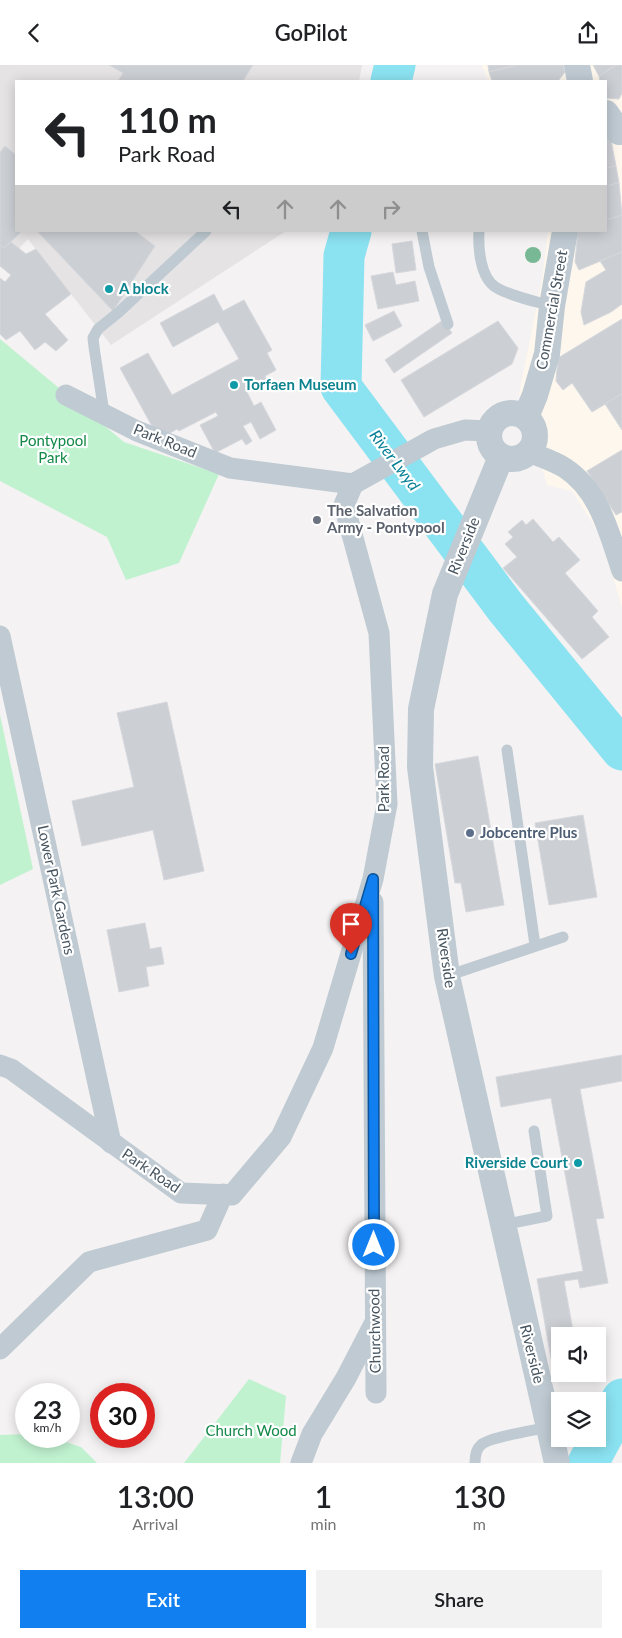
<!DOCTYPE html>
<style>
:root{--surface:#fff;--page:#f2f2f2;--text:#202124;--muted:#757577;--accent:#117fef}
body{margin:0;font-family:Lato,sans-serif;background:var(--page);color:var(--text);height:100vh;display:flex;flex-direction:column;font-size:19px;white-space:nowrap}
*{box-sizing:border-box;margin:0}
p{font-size:16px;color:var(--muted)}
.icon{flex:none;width:28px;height:28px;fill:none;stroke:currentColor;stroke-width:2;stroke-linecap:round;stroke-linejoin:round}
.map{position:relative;height:1398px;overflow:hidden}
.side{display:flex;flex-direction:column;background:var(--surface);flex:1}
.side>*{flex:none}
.hud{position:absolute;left:15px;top:15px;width:592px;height:152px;border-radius:0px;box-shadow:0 2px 12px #0003;background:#fff;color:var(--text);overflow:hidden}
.fabs{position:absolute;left:551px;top:1262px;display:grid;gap:10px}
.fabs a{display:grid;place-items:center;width:55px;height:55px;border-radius:0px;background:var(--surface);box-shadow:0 2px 12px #0003;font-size:25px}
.speed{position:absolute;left:15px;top:1318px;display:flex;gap:10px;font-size:25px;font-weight:700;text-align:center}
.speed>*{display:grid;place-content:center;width:65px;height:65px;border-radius:50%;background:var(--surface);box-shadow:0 2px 12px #0003;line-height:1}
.speed small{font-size:12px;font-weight:400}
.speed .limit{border:8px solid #d22;background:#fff;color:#111}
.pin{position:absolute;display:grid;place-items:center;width:42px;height:42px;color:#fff;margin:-51px -21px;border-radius:50% 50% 50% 0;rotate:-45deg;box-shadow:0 0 5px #0007}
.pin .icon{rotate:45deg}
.me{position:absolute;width:55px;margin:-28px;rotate:0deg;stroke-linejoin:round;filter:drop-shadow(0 0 4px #0008)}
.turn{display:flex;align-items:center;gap:18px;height:105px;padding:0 20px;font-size:22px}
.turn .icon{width:65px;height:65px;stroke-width:2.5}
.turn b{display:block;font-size:35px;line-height:42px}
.lanes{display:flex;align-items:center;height:48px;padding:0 20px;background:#0003;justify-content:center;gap:25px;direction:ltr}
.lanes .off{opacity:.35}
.eta{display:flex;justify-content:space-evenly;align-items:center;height:85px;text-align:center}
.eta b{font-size:30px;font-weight:600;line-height:35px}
.button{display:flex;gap:10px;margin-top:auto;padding:10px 20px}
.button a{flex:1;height:58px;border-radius:0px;background:var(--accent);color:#fff;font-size:20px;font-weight:600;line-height:58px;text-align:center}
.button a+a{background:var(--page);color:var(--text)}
header{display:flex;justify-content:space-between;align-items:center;height:65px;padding:0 20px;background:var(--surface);font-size:22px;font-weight:600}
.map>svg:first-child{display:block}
.commercial{fill:#fdf7ed}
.education{fill:#e5e3e4}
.green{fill:#c0f2d0}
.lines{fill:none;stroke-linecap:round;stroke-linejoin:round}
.river{stroke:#8be2f1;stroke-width:41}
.building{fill:#cccfd4;stroke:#d6d8dd}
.service{stroke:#bfcad2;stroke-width:11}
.minor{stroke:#bfcad2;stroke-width:21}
.tertiary{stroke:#bfcad2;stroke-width:26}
.tree{fill:#78b894}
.route-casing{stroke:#0b539b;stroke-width:12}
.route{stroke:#117fef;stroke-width:9}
.culture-dot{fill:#0f9aa8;stroke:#fff;stroke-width:2}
.worship-dot{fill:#6b7280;stroke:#fff;stroke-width:2}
.service-dot{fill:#5c6f8a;stroke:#fff;stroke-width:2}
.labels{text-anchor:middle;stroke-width:4.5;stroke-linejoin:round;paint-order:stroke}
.culture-label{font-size:15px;font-weight:bold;fill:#0d838f;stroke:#fff;text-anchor:start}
.street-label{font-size:15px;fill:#485661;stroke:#fff}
.park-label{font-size:15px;fill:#138847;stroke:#fff}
.worship-label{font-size:15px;font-weight:bold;fill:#5b616d;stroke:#fff;text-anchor:start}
.service-label{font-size:15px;font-weight:bold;fill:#4e5e75;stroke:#fff;text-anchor:start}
.water-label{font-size:16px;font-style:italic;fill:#078096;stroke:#fff}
</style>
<header><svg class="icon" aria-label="back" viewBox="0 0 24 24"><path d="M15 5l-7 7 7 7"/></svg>GoPilot<svg class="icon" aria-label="share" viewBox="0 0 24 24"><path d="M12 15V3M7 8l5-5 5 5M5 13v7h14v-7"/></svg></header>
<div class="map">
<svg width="622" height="1398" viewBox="0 0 622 1398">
<rect width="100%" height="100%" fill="#f4f2f2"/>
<polygon class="commercial" points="482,0 622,0 622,542 600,470 572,426 547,420 519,329 542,215 548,166 606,166 606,16 488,16"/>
<polygon class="education" points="0,0 362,0 359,16 16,16 16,166 286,166 111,280 28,174 5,198 0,194"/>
<g class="green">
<polygon points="0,274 124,377 219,409 179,498 126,515 107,472 0,416"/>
<polygon points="0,650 33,804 0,820"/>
<polygon points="249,1314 286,1331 280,1398 184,1398"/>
<polygon points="26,1369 26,1371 48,1371 81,1382 97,1398 0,1398 0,1370"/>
</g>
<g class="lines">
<g class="river">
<polyline points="391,16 395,0"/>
<polyline points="351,166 344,191 341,322 506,543 622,685"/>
<polyline points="588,1398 622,1334"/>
</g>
</g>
<g class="building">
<polygon points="109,0 253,0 243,16 118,16 123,8"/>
<polygon points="488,0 517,0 489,7"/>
<polygon points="517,0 563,0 565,7 558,16 492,16 489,7"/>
<polygon points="593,0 616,0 599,11"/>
<polygon points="616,0 622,0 622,28 619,34 606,33 606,16 600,16 599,11"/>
<polygon points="606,70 610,70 616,101 606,103"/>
<polygon points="5,81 16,90 16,166 22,166 4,183 0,180 0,87"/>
<polygon points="616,101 619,118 606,121 606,103"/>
<polygon points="619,118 622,150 606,155 606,121"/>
<polygon points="622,150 622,187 579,205 575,197 578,166 606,166 606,155"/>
<polygon points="37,166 135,166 155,181 113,246"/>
<polygon points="412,176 416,205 396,208 392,179"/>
<polygon points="11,177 26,189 36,184 71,229 45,249 68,275 56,286 45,277 35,285 20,266 6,275 0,269 0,213 5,217 11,210 0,201 0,180 4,183"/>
<polygon points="622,187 622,239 611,247 584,260 581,247 586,217 606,205 600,196"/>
<polygon points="393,207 396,220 415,216 419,236 378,244 371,211"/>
<polygon points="214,229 223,246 244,235 272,285 267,288 276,305 265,311 267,316 247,327 254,341 261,337 276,365 260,374 251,357 243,361 252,376 246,380 242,374 215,388 200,360 218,351 216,347 179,366 177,364 159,374 120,303 148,288 172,330 239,294 218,257 173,282 160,258"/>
<polygon points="394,246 402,261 373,276 365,260"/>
<polygon points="622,254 622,329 592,347 572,318 563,325 556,316 558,293"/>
<polygon points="443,255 452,268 394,308 385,295"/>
<polygon points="498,256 518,283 512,299 424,352 401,315"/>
<polygon points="622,329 622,365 605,339"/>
<polygon points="622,385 622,447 616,450 587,406"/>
<polygon points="533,454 553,477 559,472 580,495 565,508 598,546 592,552 609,572 582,594 503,503 517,492 505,479 513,472 508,467 522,455 526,460"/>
<polygon points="167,637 204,806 164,815 153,765 82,781 72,736 134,722 117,648"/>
<polygon points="478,691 504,840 466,847 461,818 455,818 435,699"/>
<polygon points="583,750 597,832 549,840 535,758"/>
<polygon points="145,858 150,884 161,882 164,899 146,902 149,921 119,927 107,865"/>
<polygon points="622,990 622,1016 580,1024 604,1153 596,1154 608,1218 580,1223 578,1214 564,1216 574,1271 560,1271 560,1309 554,1310 537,1214 583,1206 551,1033 501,1042 496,1012"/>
</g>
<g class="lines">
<g class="service">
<polyline points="422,166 429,202 448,259"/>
<path d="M479 166C478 182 480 214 497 223 513 232 534 236 552 241"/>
<polyline points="104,348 94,282 93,273 98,264 119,247 206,166"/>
<polyline points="507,685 535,880"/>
<polyline points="447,911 563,872"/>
<polyline points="502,1160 547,1151 534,1066"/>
<path d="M475 1398C475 1392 476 1384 481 1380 489 1372 536 1365 549 1362"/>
</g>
<g class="minor">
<polyline points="66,330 137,366 230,403 353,419"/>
<path d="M529 387C541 392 554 396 565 403 600 426 609 468 622 506"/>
<polyline points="353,419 434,374 465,365 489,366"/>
<polyline points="0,571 111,1078"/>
<polyline points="373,837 376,1328"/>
<polyline points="0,1000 11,1004 181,1128 232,1130 281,1072 323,983 373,814 387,739 379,568 344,440 353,419"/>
<polyline points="0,1284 89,1197 207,1165 223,1129"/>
<polyline points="301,1398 312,1369 346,1313 374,1259"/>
</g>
<g class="tertiary">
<polyline points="577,0 580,16"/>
<polyline points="606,48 619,67"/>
<circle cx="512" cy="371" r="23"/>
<polyline points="526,352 535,330 547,289 552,241 565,166"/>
<polyline points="501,392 445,529 421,644 420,702 447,911 557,1398"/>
</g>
</g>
<circle class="tree" cx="533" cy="190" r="8"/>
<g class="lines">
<defs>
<polyline id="route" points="351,889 373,814 374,1180"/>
</defs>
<use href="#route" class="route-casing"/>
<use href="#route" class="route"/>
</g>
<g class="culture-dot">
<circle cx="109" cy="224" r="5"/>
<circle cx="234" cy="320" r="5"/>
<circle cx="578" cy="1098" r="5"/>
</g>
<circle class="worship-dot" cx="317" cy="455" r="5"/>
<circle class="service-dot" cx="470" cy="768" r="5"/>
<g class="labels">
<g class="culture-label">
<text x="119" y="229">A block</text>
<text x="244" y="325">Torfaen Museum</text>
<text x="568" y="1103" text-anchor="end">Riverside Court</text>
</g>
<g class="street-label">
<text transform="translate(552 245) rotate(-80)" y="5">Commercial Street</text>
<text transform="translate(165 376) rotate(22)" y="5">Park Road</text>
<text transform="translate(464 481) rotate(-68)" y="5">Riverside</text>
<text transform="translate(384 714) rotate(-90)" y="5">Park Road</text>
<text transform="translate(56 825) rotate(78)" y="5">Lower Park Gardens</text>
<text transform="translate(446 893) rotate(82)" y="5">Riverside</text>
<text transform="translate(151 1106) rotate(34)" y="5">Park Road</text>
<text transform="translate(375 1266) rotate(-91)" y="5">Churchwood</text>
<text transform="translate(532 1289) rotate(76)" y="5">Riverside</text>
</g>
<g class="park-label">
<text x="53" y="381">Pontypool<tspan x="53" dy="17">Park</tspan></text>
<text x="251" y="1371">Church Wood</text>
</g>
<g class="worship-label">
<text x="327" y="451">The Salvation<tspan x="327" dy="17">Army - Pontypool</tspan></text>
</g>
<g class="service-label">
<text x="480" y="773">Jobcentre Plus</text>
</g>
<g class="water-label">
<text transform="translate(395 395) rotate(53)" y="6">River Lwyd</text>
</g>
</g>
</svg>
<div class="fabs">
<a><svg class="icon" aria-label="sound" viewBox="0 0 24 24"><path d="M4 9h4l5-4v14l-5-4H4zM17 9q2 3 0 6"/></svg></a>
<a><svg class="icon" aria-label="layers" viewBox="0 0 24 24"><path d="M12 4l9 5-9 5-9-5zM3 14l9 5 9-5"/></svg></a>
</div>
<div class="speed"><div>23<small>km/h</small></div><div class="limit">30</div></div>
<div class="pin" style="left:351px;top:889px;background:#d93025"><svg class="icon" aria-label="arrive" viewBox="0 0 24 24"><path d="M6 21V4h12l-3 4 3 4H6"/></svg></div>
<svg class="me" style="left:374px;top:1180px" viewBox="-20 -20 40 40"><circle r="17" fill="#117fef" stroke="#fff" stroke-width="3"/><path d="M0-11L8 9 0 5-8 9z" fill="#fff"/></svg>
<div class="hud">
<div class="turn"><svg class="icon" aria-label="left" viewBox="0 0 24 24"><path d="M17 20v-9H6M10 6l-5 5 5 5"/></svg><div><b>110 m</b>Park Road</div></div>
<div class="lanes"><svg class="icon" aria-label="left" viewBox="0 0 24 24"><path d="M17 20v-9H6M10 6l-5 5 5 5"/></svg><svg class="icon off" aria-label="ahead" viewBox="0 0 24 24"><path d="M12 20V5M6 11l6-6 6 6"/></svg><svg class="icon off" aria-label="ahead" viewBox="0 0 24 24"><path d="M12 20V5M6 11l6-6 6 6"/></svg><svg class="icon off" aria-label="right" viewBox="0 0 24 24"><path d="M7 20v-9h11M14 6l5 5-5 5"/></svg></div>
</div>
</div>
<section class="side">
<div class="eta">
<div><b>13:00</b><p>Arrival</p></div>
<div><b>1</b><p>min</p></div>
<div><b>130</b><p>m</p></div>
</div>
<div class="button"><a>Exit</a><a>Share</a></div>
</section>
